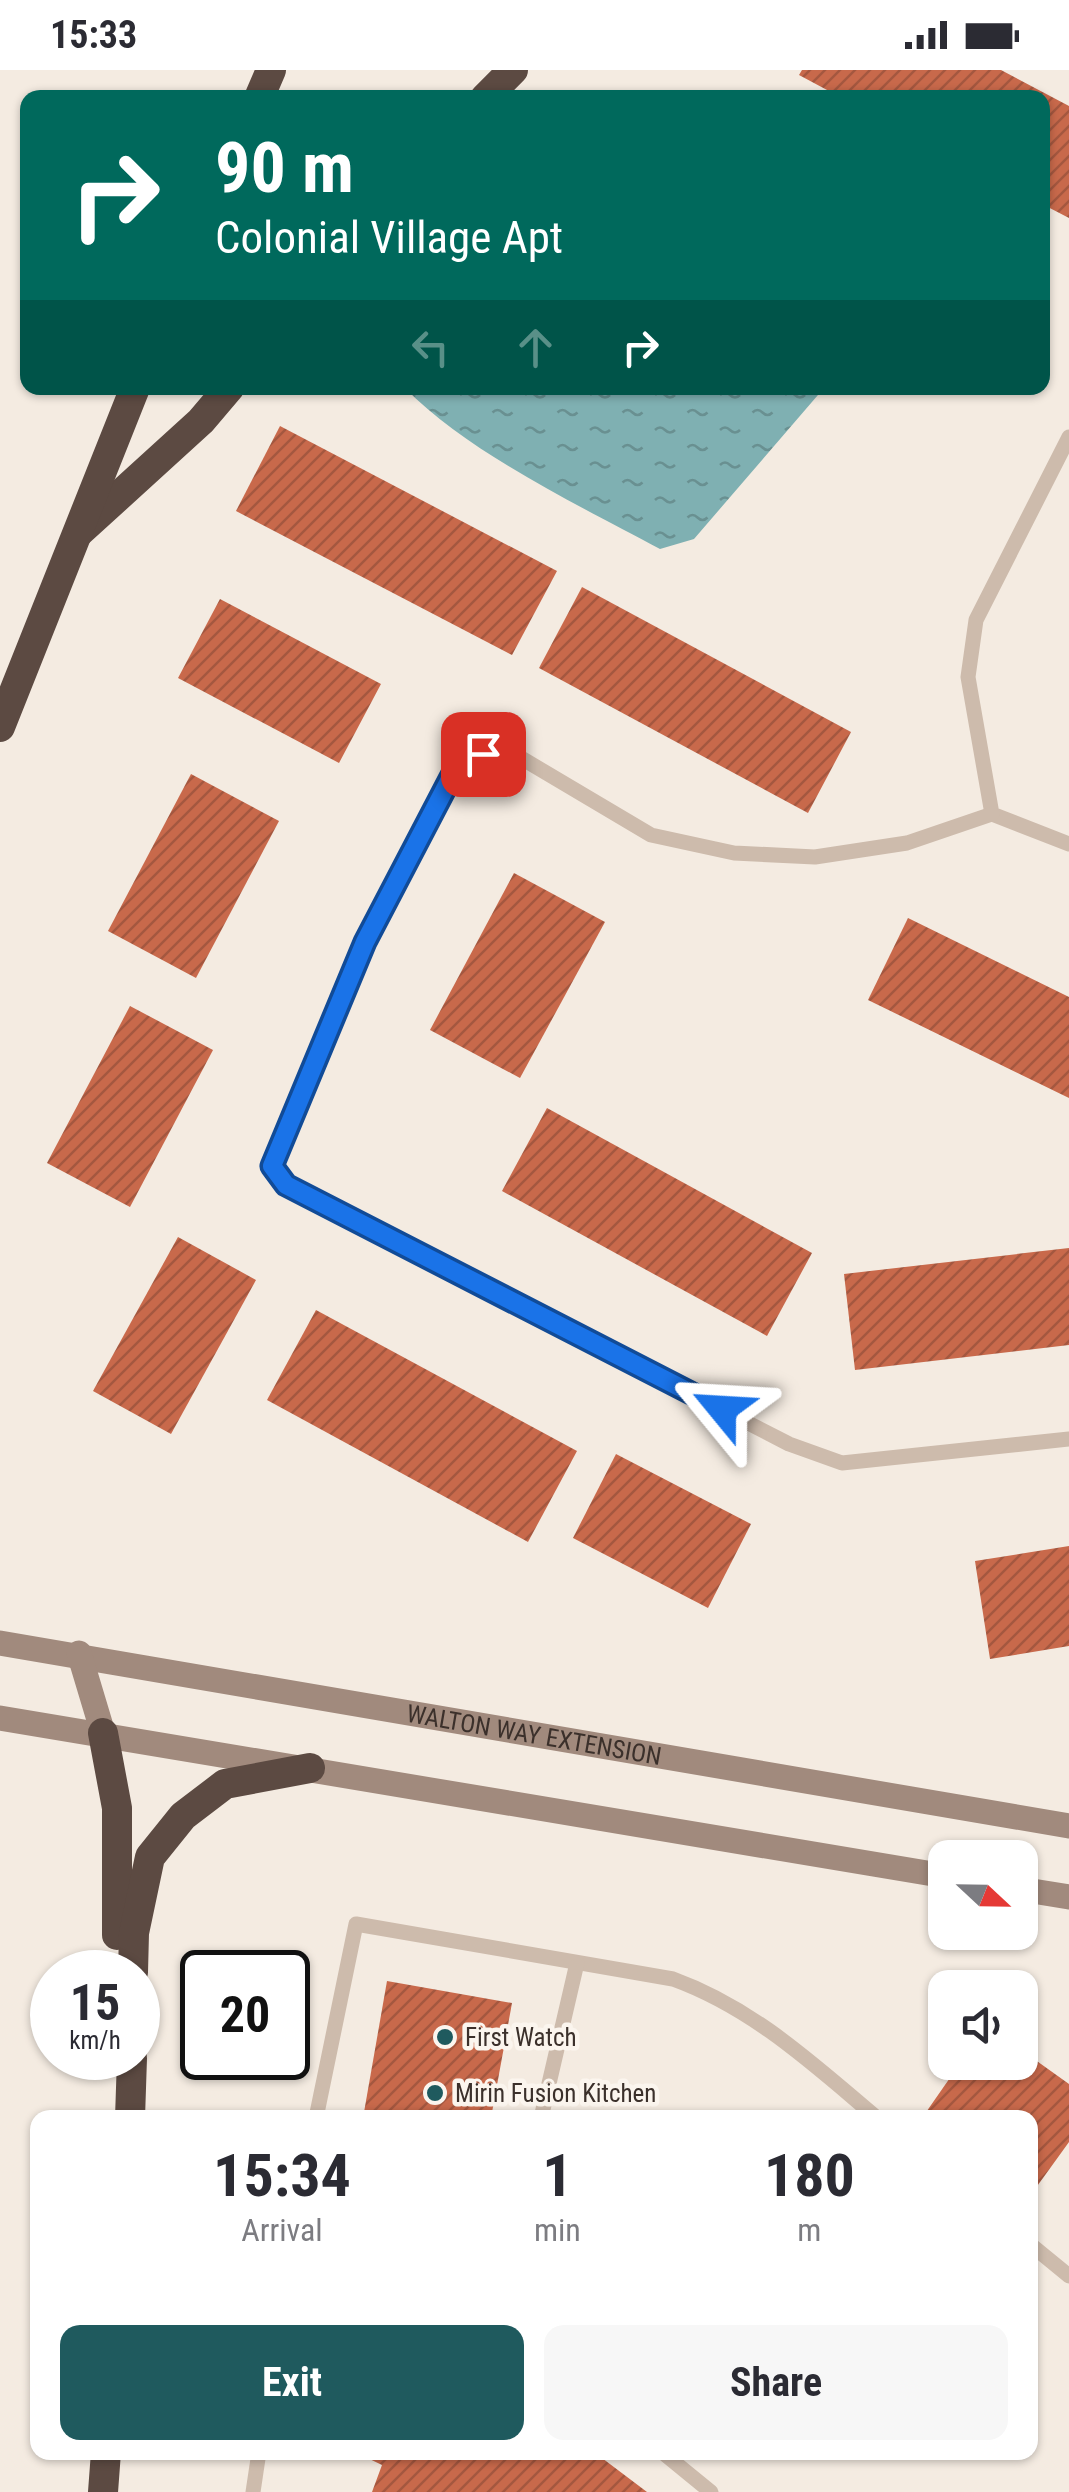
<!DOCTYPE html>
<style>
:root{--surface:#fff;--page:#f7f7f7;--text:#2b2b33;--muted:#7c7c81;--accent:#1f5a5e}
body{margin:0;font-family:"Roboto Condensed",sans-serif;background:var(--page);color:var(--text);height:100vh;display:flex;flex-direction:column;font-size:38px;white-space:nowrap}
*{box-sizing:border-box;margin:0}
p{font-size:32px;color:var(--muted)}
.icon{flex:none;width:55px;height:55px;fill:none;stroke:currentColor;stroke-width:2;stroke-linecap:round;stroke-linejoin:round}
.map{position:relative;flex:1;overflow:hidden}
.drawer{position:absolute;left:30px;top:2040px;width:1008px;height:350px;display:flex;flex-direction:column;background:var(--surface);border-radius:20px;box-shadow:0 2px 8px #0004}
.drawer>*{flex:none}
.top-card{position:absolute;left:20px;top:20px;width:1030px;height:305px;border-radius:20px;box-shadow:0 2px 8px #0004;background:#00695c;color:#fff;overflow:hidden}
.needle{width:65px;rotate:112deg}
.tools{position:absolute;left:928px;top:1770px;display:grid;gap:20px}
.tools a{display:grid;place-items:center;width:110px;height:110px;border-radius:20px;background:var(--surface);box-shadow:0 2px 8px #0004;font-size:50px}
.speed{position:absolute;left:30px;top:1880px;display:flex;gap:20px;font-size:50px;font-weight:700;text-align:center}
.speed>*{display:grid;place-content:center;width:130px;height:130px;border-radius:50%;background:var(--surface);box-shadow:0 2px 8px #0004;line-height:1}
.speed small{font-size:25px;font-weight:400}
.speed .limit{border:5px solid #111;border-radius:15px;background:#fff;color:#111}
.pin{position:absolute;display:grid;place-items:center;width:85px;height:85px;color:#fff;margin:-42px;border-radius:20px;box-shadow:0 5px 15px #0006}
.me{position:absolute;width:110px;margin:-55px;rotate:297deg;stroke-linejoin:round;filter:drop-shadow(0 0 8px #0008)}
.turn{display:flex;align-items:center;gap:35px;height:210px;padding:0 30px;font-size:45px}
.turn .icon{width:130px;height:130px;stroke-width:2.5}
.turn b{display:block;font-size:70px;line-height:85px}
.lanes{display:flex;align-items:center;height:95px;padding:0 30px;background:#0003;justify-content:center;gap:50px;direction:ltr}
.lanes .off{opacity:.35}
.eta{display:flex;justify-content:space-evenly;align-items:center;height:170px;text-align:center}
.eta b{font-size:60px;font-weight:700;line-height:70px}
.primary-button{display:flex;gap:20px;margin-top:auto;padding:20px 30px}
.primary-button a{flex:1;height:115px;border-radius:20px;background:var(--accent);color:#fff;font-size:40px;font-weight:700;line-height:115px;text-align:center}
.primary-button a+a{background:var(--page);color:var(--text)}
.status{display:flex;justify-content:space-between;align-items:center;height:70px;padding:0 50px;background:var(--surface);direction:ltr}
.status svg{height:28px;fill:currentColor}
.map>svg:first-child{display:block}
.water{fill:url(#water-ripples)}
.building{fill:url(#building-hatch)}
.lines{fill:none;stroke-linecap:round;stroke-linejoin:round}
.lane{stroke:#cdbbac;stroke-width:15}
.secondary{stroke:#a18a7d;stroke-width:25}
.highway{stroke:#5c4a42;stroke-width:30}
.route-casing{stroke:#114b97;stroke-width:25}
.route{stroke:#1a73e8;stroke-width:18}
.poi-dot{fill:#1f5a5e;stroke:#fbf5ee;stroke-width:4}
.labels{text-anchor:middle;stroke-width:9;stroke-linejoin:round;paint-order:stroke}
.street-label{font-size:25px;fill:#3b302b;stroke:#fbf5ee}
.poi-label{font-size:25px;fill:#3b302b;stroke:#fbf5ee;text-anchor:start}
</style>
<div class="status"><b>15:33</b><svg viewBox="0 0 49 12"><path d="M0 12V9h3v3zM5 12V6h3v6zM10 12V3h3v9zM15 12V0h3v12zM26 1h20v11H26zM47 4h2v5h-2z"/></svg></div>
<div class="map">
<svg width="1069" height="2422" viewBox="0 0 1069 2422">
<defs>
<pattern id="water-ripples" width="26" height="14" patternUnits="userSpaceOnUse" patternTransform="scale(2.5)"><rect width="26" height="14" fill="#7fb0b2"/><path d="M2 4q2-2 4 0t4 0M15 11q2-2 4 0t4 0" fill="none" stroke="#699091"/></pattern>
<pattern id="building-hatch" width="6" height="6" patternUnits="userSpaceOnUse" patternTransform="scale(2.5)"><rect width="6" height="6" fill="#c8694b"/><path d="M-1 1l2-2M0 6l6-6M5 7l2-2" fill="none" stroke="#a4573f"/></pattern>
</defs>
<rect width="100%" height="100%" fill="#f4ebe1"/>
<path class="water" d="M405 318H824L694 469 660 479C580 436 467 382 405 318Z"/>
<g class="building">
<polygon points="802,0 1001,0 1069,36 1069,148 1042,134 1042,28 842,28 799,5"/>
<polygon points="280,356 557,501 512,585 236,441"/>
<polygon points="582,517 851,662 808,743 539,598"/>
<polygon points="220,529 381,614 339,693 178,608"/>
<polygon points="191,704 279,751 196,908 108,861"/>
<polygon points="514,803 605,852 520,1008 430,960"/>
<polygon points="908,848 1069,927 1069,1028 868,930"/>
<polygon points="130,936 213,980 130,1137 47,1093"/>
<polygon points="547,1038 812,1183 767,1266 502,1121"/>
<polygon points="178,1167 256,1210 171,1364 93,1321"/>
<polygon points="1069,1178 1069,1275 855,1300 844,1204"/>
<polygon points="316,1240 577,1381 528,1472 267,1330"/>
<polygon points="616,1384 751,1454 708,1538 573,1468"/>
<polygon points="1069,1476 1069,1576 990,1589 975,1491"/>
<polygon points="387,1911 512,1933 491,2048 363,2048"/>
<polygon points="1020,1979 1069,2014 1069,2072 1030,2126 1030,2048 922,2048 961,1992 1020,1992"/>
<polygon points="594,2382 647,2422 372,2422 382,2395 357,2383"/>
</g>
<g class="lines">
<g class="lane">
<polyline points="1069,367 976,550 968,607 992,744 1069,774"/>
<polyline points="992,744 907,773 815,787 734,783 651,765 506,679 460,689 365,872 272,1096 286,1115 789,1374 842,1393 1069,1369"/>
<path d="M316 2048 356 1854 673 1909C753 1938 813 1994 877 2048"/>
<polyline points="541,2048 577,1893"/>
<polyline points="1030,2174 1069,2206"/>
<polyline points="662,2382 711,2422"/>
<polyline points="253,2422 259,2382"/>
</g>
<g class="secondary">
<path id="s1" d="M0 1573 1069 1756"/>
<polyline points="79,1583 103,1663"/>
<polyline points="0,1648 945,1806"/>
<polyline points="1020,1819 1069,1827"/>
</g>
<g class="highway">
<polyline points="259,28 271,0"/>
<polyline points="485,28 513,0"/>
<polyline points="78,463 201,351 229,318"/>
<polyline points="0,657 135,318"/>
<polyline points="103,1663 117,1738 117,1865"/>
<polyline points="133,1902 134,1863 150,1787 183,1746 225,1714 310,1698"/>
<polyline points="130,2048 132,1988"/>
<polyline points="103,2422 106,2382"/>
</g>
</g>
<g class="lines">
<defs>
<polyline id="route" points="483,684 460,690 365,872 272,1096 286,1115 722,1339"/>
</defs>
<use href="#route" class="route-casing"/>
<use href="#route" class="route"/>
</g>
<g class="poi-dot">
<circle cx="445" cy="1967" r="10"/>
<circle cx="435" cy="2023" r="10"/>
</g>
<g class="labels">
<g class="street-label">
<text dy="9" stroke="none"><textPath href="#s1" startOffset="542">WALTON WAY EXTENSION</textPath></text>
</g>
<g class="poi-label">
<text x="465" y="1976">First Watch</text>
<text x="455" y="2032">Mirin Fusion Kitchen</text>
</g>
</g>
</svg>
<div class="tools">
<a><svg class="needle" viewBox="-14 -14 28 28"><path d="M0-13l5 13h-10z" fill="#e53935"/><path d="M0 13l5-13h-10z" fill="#7c7c81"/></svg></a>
<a><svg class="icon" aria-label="sound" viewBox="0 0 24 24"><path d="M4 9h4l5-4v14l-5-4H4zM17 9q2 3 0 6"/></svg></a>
</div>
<div class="speed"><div>15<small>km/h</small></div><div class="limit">20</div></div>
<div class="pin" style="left:483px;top:684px;background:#d93025"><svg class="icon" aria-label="arrive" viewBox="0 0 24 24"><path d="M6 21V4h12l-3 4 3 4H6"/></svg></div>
<svg class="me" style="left:722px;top:1339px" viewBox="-20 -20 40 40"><path d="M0-17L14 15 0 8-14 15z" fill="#1a73e8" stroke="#fff" stroke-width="4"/></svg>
<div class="top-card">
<div class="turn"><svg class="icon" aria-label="right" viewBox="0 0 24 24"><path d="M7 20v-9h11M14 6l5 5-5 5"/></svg><div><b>90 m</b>Colonial Village Apt</div></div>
<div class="lanes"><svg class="icon off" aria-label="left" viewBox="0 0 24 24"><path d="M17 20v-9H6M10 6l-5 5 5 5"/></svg><svg class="icon off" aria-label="ahead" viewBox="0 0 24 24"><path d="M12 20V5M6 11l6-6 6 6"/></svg><svg class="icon" aria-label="right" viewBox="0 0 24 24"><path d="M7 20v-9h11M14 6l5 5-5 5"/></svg></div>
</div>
<section class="drawer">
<div class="eta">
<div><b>15:34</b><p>Arrival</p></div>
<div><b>1</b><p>min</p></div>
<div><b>180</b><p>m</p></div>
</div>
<div class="primary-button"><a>Exit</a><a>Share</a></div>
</section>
</div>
